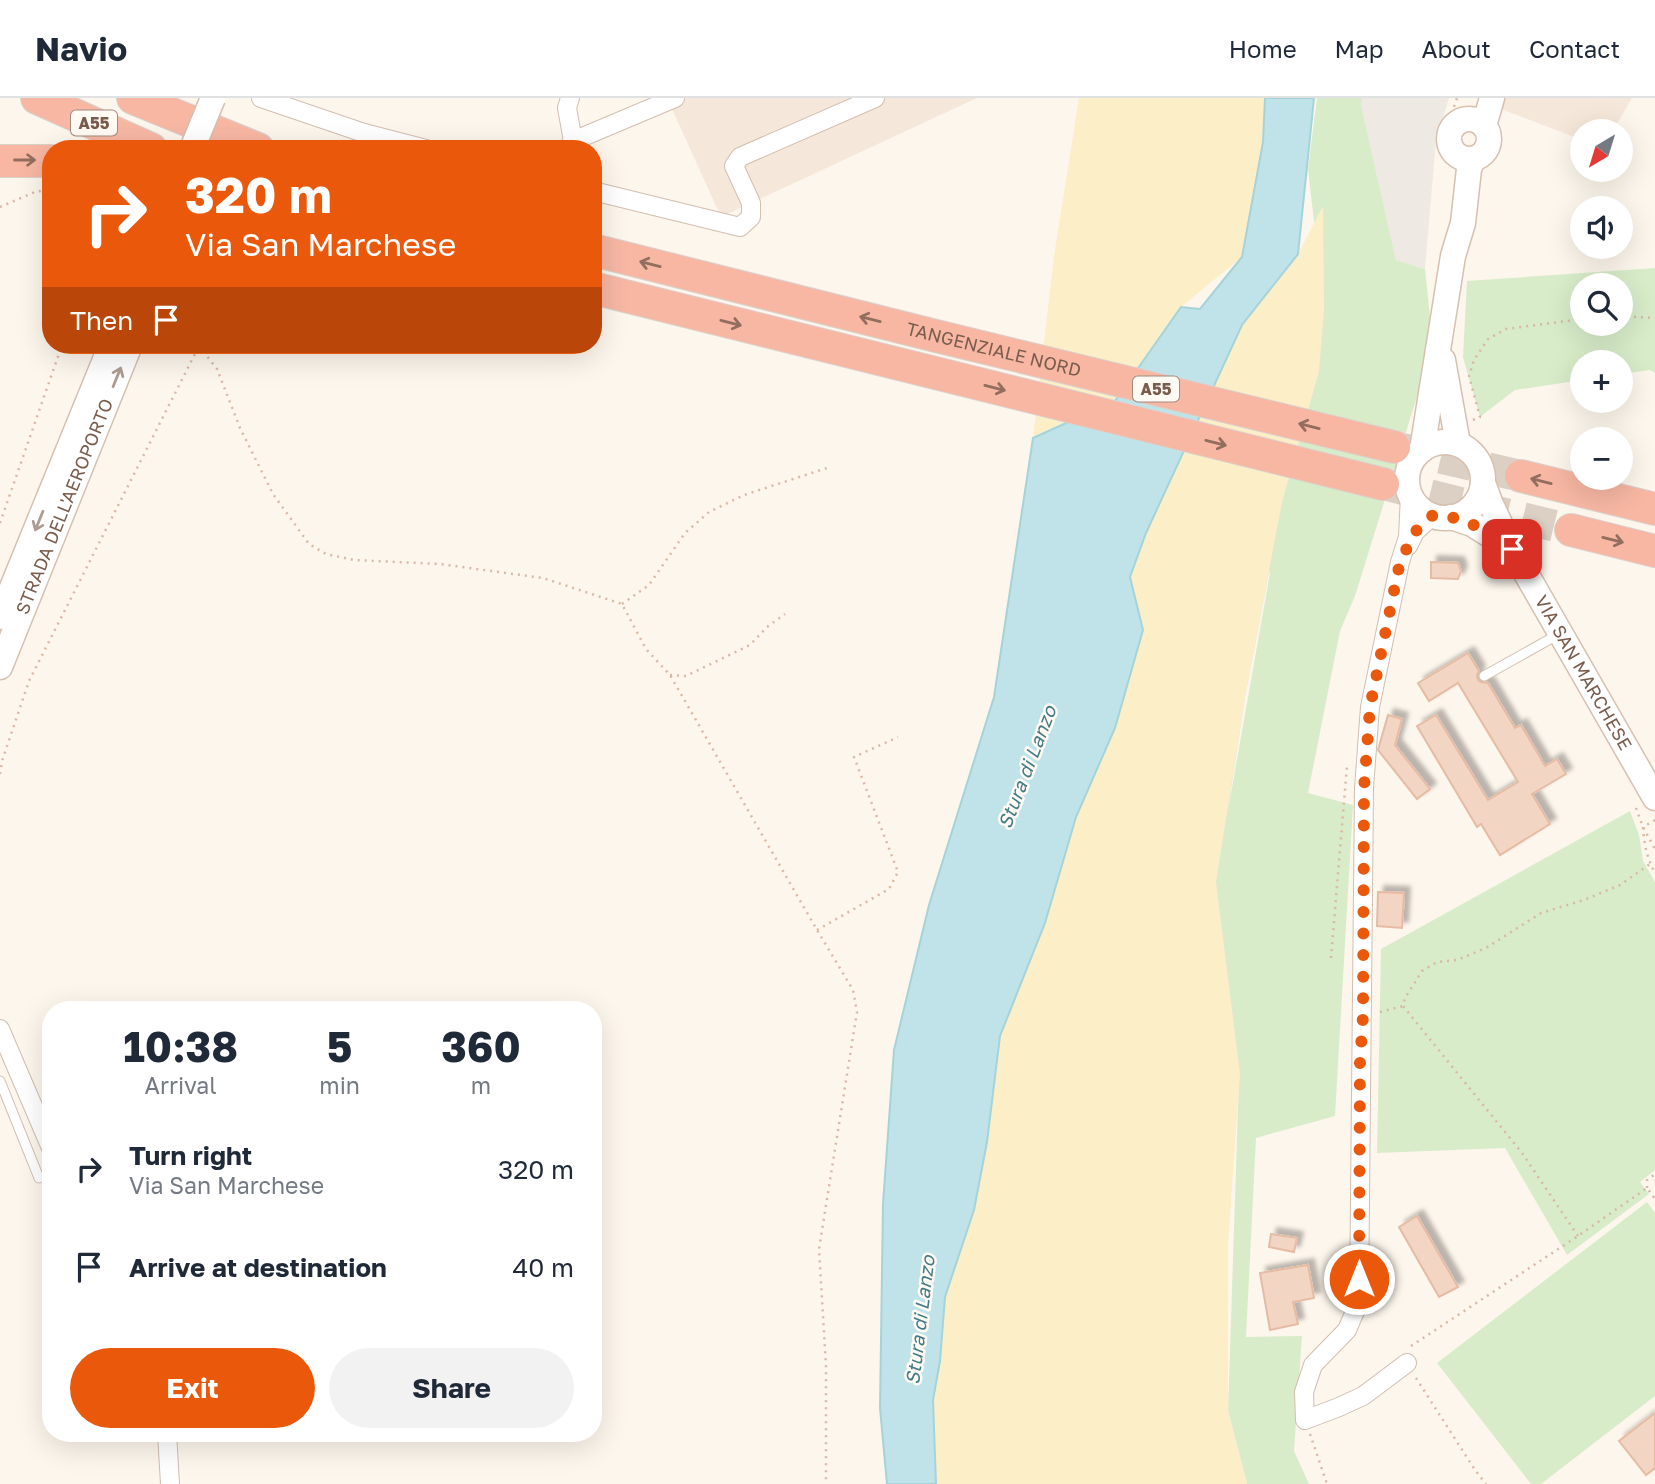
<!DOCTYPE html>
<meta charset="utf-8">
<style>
:root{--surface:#fff;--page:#f2f2f3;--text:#1f2937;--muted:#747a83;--line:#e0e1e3;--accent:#ea580c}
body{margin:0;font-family:"Golos Text",sans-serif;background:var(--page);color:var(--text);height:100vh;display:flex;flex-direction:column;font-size:26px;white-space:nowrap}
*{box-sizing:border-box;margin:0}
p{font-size:23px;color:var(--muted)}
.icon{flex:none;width:38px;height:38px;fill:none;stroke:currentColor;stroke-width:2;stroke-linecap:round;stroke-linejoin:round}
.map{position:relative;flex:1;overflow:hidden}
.side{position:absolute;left:42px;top:903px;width:560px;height:441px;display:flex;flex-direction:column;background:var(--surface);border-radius:28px;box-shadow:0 7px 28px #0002}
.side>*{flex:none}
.hud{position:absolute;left:42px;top:42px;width:560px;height:214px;border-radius:28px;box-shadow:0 7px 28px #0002;background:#ea580c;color:#fff;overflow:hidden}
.needle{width:46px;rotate:218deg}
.fabs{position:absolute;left:1570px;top:21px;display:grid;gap:14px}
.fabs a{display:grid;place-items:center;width:63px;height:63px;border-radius:50%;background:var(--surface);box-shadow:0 7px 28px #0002;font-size:35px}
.pin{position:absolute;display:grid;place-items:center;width:60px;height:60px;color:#fff;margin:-30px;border-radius:14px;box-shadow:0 4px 10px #0006}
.me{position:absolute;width:77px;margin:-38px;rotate:0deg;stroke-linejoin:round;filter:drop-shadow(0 0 5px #0008)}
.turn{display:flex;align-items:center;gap:24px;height:147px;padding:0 28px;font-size:32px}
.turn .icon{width:91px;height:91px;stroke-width:2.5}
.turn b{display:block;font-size:49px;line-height:60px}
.then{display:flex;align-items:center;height:66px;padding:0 28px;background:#0003;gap:14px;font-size:26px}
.eta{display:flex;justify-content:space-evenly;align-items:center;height:119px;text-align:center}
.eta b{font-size:42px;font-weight:700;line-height:49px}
.action{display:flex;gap:14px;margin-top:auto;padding:14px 28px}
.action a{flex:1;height:80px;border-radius:42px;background:var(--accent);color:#fff;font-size:28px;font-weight:700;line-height:80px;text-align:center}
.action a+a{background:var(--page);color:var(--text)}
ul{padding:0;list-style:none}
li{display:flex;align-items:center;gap:21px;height:98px;padding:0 28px}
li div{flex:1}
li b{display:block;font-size:26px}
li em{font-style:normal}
header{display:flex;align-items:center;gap:42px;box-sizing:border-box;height:98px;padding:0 35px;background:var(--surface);border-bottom:2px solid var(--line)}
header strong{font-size:33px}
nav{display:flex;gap:38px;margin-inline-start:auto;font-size:24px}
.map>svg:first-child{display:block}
.residential{fill:#f5e8da}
.industrial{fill:#efe9e4}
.green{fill:#d8ecc9;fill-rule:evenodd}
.sand{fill:#fcefc7}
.water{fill:#bfe3e8;stroke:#a5d3da;stroke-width:2}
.building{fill:#f3d5c3;stroke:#e6bba3;stroke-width:2;filter:url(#shadow)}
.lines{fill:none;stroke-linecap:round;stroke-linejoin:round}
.highway-tunnel{stroke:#dcd0c4;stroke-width:32;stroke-dasharray:32 16;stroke-linecap:butt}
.lane-casing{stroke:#d1beb0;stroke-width:11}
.street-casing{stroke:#d1beb0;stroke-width:20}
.secondary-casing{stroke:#d6c0b0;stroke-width:27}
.highway-casing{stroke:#dad1cd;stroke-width:34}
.path{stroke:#d9b8a5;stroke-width:2.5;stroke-dasharray:2 5;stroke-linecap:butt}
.lane{stroke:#fff;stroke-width:9}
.street{stroke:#fff;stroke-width:18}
.secondary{stroke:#fff;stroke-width:24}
.highway{stroke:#f7b7a3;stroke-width:32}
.secondary-bridge-casing{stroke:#d6c0b0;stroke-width:27;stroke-linecap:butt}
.secondary-bridge{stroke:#fff;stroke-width:24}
.oneway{stroke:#936e5e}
.oneway2{stroke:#af9d94}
.route{stroke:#ea580c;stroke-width:12;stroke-dasharray:0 21.6}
.labels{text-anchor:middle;stroke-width:5;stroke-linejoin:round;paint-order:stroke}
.shield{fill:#fffaf3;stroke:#a28b7f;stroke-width:2}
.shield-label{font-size:16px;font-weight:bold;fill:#7a5c4d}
.street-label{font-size:18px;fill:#7a5c4d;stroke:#fffaf3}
.water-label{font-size:19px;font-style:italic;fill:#437c86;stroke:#fffaf3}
</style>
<header>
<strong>Navio</strong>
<nav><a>Home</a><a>Map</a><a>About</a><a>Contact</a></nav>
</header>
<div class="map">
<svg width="1655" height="1386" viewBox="0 0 1655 1386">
<defs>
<filter id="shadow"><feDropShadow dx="6" dy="-6" stdDeviation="2" flood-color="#0004"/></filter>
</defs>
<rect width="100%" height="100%" fill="#fdf6ec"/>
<g class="residential">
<polygon points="667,0 977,0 721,119"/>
<polygon points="1496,0 1632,0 1613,33 1582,33 1582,42 1493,8"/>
</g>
<polygon class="industrial" points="1362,0 1449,0 1436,42 1425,171 1396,162 1361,7"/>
<g class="green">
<path d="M1317 0H1362L1361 7 1396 162 1425 171 1433 247 1355 498 1340 533 1308 695 1353 707 1335 1018 1256 1040 1246 1239 1302 1238 1294 1353 1309 1386H1247L1228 1313 1239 979 1038 1012 1324 211 1308 71ZM1269 474 1270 475 1227 718 1245 599Z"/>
<path d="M1655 170V275L1650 272 1621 276 1620 264H1582V282L1515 292 1480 319 1463 259 1467 183ZM1582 187H1620V226H1582Z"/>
<polygon points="1630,713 1639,737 1643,763 1655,784 1655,1072 1640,1084 1649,1096 1567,1157 1505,1050 1377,1055 1381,851"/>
<polygon points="1647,1104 1655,1115 1655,1298 1541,1386 1531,1386 1437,1265"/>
</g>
<g class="sand">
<polygon points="1079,0 1265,0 1263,44 1242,159 1181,209 1115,303 1033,340 1054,158"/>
<polygon points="1323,108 1324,211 1319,273 1282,404 1245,599 1216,784 1240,976 1228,1147 1228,1313 1247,1386 936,1386 933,1302 940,1263 945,1199 974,1112 987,1044 1000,938 1045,825 1076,719 1115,630 1143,533 1130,479 1163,387 1209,277 1242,227 1298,156"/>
</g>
<polygon class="water" points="1265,0 1314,0 1298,156 1242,227 1146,435 1130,479 1143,532 1115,630 1076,719 1045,825 1000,938 987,1044 974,1112 945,1199 940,1263 933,1302 936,1386 887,1386 880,1310 883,1106 894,952 929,807 994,599 1033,340 1115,303 1181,209 1200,211 1242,159 1263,44"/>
<g class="building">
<polygon points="1431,464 1458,465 1461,473 1458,481 1431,480"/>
<polygon points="1468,555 1479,573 1477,577 1478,582 1481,584 1488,585 1515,630 1521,627 1545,668 1557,661 1566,676 1532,696 1550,726 1500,757 1481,726 1477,729 1417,628 1436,617 1488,702 1518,684 1458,585 1429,603 1418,585"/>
<polygon points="1388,617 1402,621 1395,647 1430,691 1417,701 1378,652"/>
<polygon points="1378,794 1404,795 1402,830 1377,828"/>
<polygon points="1417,1118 1458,1189 1439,1199 1399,1129"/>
<polygon points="1271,1136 1297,1140 1294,1154 1269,1149"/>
<polygon points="1308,1167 1314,1200 1293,1204 1298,1226 1270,1232 1260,1175"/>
<polygon points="1655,1315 1655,1370 1646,1377 1619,1343"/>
</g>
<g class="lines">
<g class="highway-tunnel">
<polyline points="1394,349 1521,378"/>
<polyline points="1383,386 1571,432"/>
</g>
<defs>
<g id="lane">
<polyline points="1484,578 1559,536"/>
<polyline points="0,983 39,1080"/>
</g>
<g id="street">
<polyline points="261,0 364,35 426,51"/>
<polyline points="570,0 567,10 573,43"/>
<polyline points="567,51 573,43 675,0"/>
<polyline points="593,93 740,129 751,119 751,105 734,68 740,59 875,0"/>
<polyline points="1408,448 1415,434 1433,417"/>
<polyline points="0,931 51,1050"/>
<polyline points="1407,1265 1363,1298 1339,1309 1305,1322 1304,1294 1313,1267 1347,1232 1359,1204 1364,690 1370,609 1400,464 1408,439 1410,397"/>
<polyline points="167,1335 170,1386"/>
</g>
<g id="secondary">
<circle cx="1469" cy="41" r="20"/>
<polyline points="1484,28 1492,0"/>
<polyline points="1443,262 1458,346"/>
<circle cx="1445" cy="382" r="38"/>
<polyline points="1422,352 1453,158 1463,125 1469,71 1473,61"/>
<path id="s1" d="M1483 385 1490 404 1512 451 1655 700"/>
<polyline points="1451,419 1472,426 1512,451"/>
<polyline points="0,519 111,247"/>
<path id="s2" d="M0 569 130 247"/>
</g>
<g id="highway">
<polyline points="37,0 151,51"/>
<polyline points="133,0 258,51"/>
<polyline points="0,63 51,63"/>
<path id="s3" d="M593 152 936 238 1394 349"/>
<polyline points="593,190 1383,386"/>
<polyline points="1521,378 1655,411"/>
<polyline points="1571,432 1655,453"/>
</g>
</defs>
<use href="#lane" class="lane-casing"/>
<use href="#street" class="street-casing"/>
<use href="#secondary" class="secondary-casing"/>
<use href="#highway" class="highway-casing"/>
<g class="path">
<path d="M1449 63C1440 35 1449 25 1457 0"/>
<polyline points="0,109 35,94 51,91"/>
<polyline points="1620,218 1655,220"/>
<polyline points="199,248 217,271 240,330 273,396 309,446 326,456 354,462 440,466 543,480 622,506 646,551 670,577 817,832 853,892 857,914 819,1151 826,1268 826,1386"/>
<polyline points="1473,322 1480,319 1469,278 1474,262 1488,241 1506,231 1582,221"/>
<polyline points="0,425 62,247"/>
<polyline points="622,506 649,487 685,435 709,414 744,397 827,370"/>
<polyline points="670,577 686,578 750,547 767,529 785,516"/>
<polyline points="0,676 2,663 29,583 199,248"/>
<polyline points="1636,710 1643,729 1655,751"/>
<path d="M1655 722 1643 729C1644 746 1647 760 1655 775"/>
<polyline points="817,832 889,791 898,774 854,659 898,639"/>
<polyline points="1331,860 1347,668"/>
<polyline points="1380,914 1403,908"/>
<polyline points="1647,1090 1647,1082 1655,1076"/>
<polyline points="1578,1138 1522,1055 1403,908 1405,900 1422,873 1437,864 1457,862 1486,850 1541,815 1584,802 1620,787 1650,766"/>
<polyline points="1411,1248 1578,1138 1647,1090 1655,1101"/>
<polyline points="1416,1280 1475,1372 1486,1386"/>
<polyline points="1310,1336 1327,1386"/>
</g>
<use href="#lane" class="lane"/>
<use href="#street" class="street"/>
<use href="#secondary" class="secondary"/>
<use href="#highway" class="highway"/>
<defs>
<polyline id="secondary-bridge" points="192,51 213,0"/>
</defs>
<use href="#secondary-bridge" class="secondary-bridge-casing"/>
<use href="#secondary-bridge" class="secondary-bridge"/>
</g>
<defs><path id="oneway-shaft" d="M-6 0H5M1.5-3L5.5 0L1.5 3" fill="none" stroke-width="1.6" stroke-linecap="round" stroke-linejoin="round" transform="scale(1.75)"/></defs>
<g class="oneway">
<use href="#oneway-shaft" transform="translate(25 62)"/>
<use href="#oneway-shaft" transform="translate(650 166) rotate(-166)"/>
<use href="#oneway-shaft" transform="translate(870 221) rotate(-166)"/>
<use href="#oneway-shaft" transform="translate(731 225) rotate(14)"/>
<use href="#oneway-shaft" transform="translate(995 290) rotate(14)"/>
<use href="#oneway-shaft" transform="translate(1309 328) rotate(-166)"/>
<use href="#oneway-shaft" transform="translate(1216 345) rotate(14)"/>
<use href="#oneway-shaft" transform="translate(1541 383) rotate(-166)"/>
<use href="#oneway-shaft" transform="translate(1613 442) rotate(14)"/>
</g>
<g class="oneway2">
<use href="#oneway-shaft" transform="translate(117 279) rotate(-68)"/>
<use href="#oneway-shaft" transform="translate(39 423) rotate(112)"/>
</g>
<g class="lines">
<polyline class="route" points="1359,1181 1360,963 1363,918 1364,690 1370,609 1400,464 1415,434 1433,417 1451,419 1472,426 1512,451"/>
</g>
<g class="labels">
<g class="shield">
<rect x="71" y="12.5" width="46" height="25" rx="5"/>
<rect x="1133" y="278.5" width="46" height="25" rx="5"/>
</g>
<g class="shield-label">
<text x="94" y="31">A55</text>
<text x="1156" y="297">A55</text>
</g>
<g class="street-label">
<text dy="6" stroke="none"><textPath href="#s3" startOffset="413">TANGENZIALE NORD</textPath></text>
<text dy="6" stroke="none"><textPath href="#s2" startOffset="173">STRADA DELL'AEROPORTO</textPath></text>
<text dy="6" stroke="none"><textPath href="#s1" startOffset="215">VIA SAN MARCHESE</textPath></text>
</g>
<g class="water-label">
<text transform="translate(1027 669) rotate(-69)" y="7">Stura di Lanzo</text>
<text transform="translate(920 1222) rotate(-83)" y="7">Stura di Lanzo</text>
</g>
</g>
</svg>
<div class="fabs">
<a><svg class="needle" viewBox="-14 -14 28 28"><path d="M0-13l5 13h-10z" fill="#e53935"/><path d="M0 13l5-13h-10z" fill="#747a83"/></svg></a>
<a><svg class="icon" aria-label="sound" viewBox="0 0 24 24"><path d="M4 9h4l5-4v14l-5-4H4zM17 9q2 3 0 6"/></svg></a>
<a><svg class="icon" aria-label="search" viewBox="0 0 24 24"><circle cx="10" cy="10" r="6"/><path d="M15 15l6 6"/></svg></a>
<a>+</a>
<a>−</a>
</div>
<div class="pin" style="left:1512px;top:451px;background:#d93025"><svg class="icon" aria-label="arrive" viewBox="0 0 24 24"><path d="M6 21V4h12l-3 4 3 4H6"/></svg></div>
<svg class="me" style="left:1359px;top:1181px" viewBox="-20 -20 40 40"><circle r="17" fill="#ea580c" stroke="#fff" stroke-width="3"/><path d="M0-11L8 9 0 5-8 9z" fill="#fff"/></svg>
<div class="hud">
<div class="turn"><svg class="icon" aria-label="right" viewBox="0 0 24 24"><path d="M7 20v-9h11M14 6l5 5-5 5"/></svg><div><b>320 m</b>Via San Marchese</div></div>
<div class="then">Then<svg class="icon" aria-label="arrive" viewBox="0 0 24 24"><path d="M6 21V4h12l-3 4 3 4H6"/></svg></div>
</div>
<section class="side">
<div class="eta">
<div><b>10:38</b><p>Arrival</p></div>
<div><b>5</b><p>min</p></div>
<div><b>360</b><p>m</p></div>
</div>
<ul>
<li><svg class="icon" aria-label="right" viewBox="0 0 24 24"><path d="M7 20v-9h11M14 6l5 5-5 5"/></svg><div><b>Turn right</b><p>Via San Marchese</p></div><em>320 m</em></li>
<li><svg class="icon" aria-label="arrive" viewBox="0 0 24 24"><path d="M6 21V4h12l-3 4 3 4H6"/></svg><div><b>Arrive at destination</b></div><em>40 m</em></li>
</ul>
<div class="action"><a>Exit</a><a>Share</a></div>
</section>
</div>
